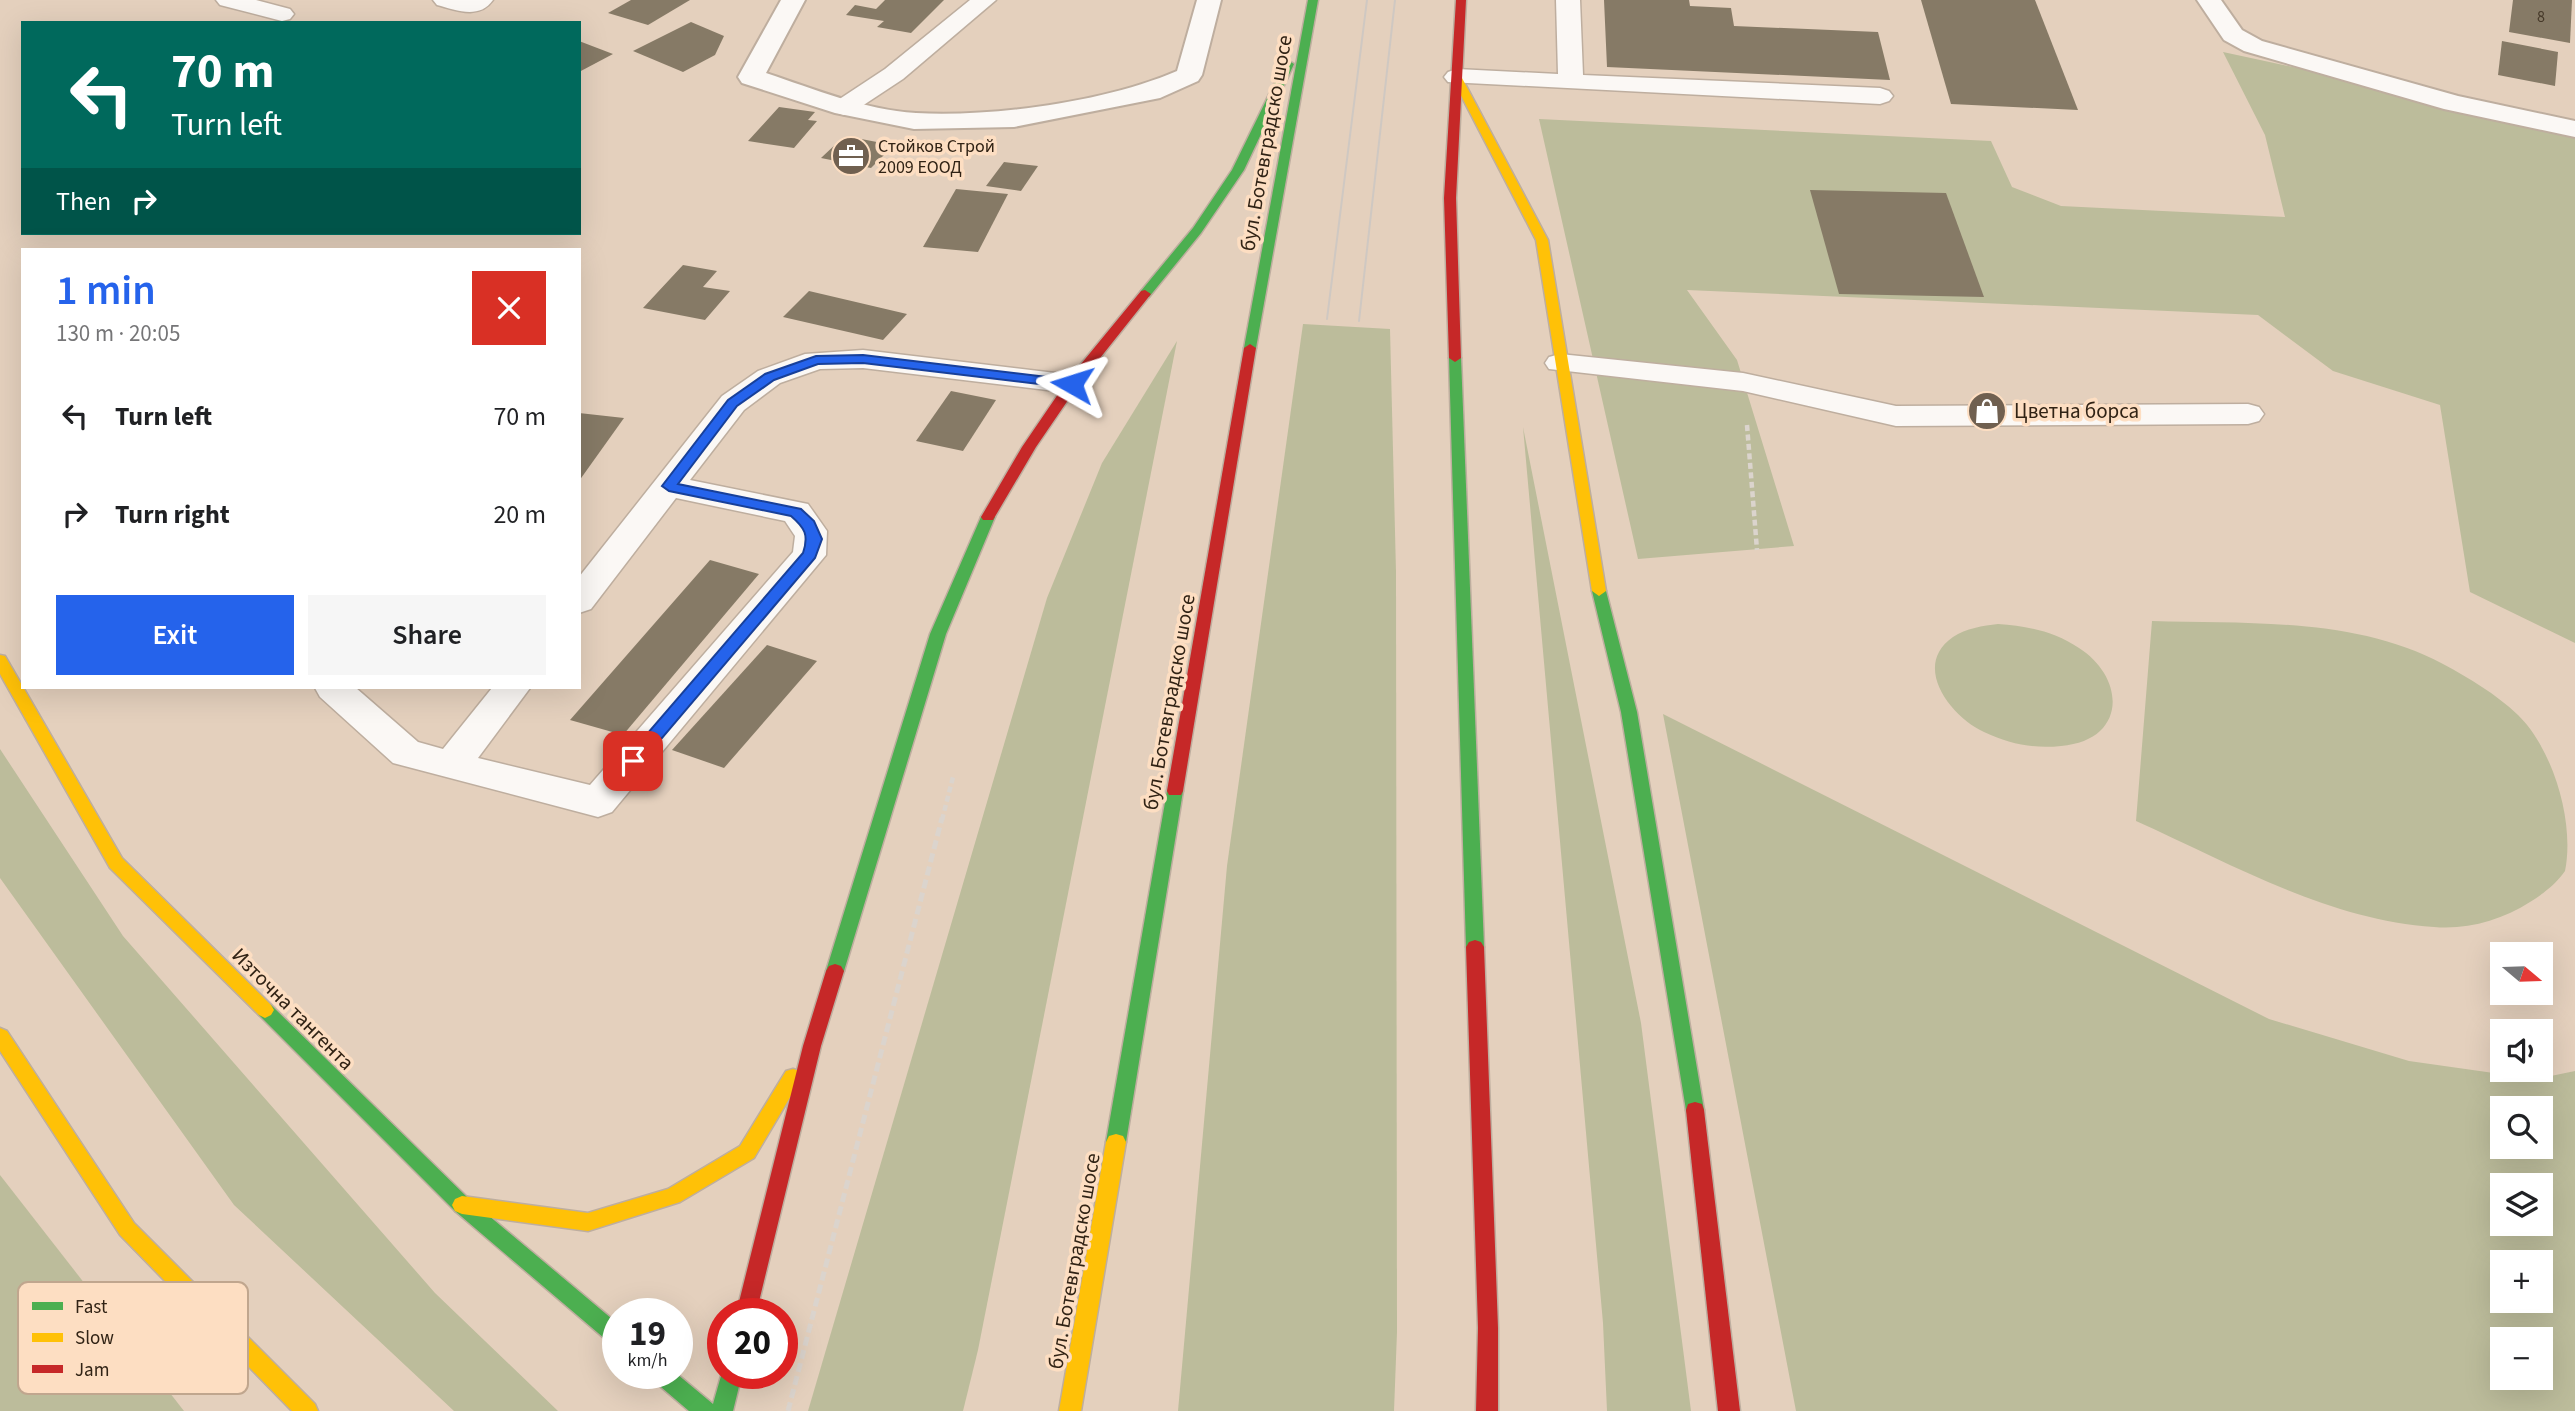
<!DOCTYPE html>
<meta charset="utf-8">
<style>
:root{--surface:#fff;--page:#f6f6f6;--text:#202124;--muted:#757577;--accent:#2563eb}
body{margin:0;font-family:"Source Sans 3",sans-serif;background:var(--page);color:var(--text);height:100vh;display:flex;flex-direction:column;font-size:26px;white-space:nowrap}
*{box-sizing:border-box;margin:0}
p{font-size:23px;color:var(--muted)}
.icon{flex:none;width:38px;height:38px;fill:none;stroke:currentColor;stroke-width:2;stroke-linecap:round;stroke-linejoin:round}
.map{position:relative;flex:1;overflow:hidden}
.details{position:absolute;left:21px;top:248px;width:560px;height:441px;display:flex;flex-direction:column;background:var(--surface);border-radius:0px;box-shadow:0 7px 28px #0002}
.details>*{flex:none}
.banner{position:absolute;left:21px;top:21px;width:560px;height:214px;border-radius:0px;box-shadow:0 7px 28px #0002;background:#00695c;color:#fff;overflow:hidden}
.needle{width:46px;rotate:109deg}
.fabs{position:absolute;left:2490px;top:942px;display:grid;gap:14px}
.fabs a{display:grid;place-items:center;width:63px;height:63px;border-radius:0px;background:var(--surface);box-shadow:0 7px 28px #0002;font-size:35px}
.speed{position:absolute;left:602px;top:1298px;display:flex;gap:14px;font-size:35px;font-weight:700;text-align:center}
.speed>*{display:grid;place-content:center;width:91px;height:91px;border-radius:50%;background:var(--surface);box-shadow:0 7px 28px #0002;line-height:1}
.speed small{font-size:18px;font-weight:400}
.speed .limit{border:10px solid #d22;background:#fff;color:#111}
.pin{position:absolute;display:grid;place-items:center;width:60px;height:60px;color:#fff;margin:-30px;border-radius:14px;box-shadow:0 4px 10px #0006}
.me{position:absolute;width:77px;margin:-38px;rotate:276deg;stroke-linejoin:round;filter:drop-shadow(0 0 5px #0008)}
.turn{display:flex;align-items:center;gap:24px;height:147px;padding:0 35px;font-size:32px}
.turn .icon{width:91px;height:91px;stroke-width:2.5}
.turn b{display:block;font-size:49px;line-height:60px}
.then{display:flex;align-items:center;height:66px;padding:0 35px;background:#0003;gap:14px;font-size:26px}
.round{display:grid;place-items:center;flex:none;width:74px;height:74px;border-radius:0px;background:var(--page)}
.headline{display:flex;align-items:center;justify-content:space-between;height:119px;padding:0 35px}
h1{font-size:42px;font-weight:600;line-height:52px;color:var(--accent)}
.cta{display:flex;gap:14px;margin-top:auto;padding:14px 35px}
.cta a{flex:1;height:80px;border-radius:0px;background:var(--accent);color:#fff;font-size:28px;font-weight:600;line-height:80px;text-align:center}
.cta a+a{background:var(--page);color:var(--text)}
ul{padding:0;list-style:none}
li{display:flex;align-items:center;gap:21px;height:98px;padding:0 35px}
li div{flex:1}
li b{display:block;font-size:26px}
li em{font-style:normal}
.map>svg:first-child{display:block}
.green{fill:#bcbc9b;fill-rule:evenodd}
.building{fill:#867a66}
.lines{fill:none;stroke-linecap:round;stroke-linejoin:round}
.lane-casing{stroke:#beae9f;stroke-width:3}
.street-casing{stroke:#beae9f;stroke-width:4}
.fast-casing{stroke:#beae9f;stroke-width:3}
.slow-casing{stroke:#beae9f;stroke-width:3}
.jam-casing{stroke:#beae9f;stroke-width:3}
.path-far1{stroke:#dbd4cd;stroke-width:4.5;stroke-dasharray:6 3.5;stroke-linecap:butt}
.path{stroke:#dbd4cd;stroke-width:5;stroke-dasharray:9 4.5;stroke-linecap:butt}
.lane{fill:#fbf8f5;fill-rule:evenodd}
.street{fill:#fbf8f5;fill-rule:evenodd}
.fast{fill:#4caf50;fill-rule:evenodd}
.slow{fill:#ffc107;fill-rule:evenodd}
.jam{fill:#c62828;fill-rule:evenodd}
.tram{stroke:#cfc8c2;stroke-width:2}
.route{fill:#2563eb;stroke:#184099;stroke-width:2}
.labels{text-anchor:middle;stroke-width:7;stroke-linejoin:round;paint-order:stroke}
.far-number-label{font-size:16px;fill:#463929}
.far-poi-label{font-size:18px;fill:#312315;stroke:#fddec2;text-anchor:start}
.street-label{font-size:21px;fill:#312315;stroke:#fddec2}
.poi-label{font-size:21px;fill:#312315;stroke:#fddec2;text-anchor:start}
.key{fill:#fddec2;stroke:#c0a68e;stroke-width:2}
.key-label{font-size:19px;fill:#312315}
</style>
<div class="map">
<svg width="2575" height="1411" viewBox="0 0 2575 1411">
<rect width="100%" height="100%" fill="#e4d0bd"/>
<g class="green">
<polygon points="2223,52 2575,128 2575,643 2470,592 2440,405 2333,371 2258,315 1687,290 1737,360 1794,546 1638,559 1539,119 1991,141 2012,187 2061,206 2285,217 2265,135"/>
<polygon points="1303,324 1390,329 1396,572 1397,1332 1394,1411 1178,1411 1227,866"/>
<polygon points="1177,341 978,1350 963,1411 808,1411 1047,598 1102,463"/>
<polygon points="1523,427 1641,1023 1691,1411 1607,1411 1603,1323"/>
<path d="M2152 621C2249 624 2355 617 2443 664 2469 678 2496 694 2518 715 2553 749 2575 822 2565 871 2557 883 2543 894 2530 902 2502 920 2467 930 2434 927 2328 920 2232 864 2136 821Z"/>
<path d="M1998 624C2027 626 2054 631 2079 648 2127 679 2126 741 2061 746 2034 749 2009 744 1984 732 1951 717 1911 666 1953 637 1966 628 1983 626 1998 624Z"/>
<path d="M1663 714 2269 1019 2409 1061 2536 1079 2575 1071V1411H1796ZM2502 1108H2541V1146H2502ZM2502 1185H2541V1223H2502ZM2502 1262H2541V1300H2502ZM2502 1339H2541V1377H2502Z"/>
<polygon points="0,749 123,936 435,1293 558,1411 454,1411 234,1205 0,878"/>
<polygon points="0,1175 184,1411 0,1411"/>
</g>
<g class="building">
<polygon points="631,0 690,0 648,25 608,13"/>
<polygon points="885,0 944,0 911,33 877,27 884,21 846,15 855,5 876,9"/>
<polygon points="1604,0 1689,0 1690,6 1731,8 1734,26 1878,32 1890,80 1607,67"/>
<polygon points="1921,0 2035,0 2078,110 1951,104"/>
<polygon points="2513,0 2572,0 2570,43 2509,32"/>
<polygon points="691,22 724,36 715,55 683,72 633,51"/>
<polygon points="579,41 613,54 579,72"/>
<polygon points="2502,41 2558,52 2555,86 2498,75"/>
<polygon points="779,107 815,112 808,120 817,121 794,148 748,141"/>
<polygon points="856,138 882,143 876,149 887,152 871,168 821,158 838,142 850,144"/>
<polygon points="1004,162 1038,166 1021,191 986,186"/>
<polygon points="956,189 1008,194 978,252 923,247"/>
<polygon points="1810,190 1946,193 1984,297 1839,294"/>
<polygon points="683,265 717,271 703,287 730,291 705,320 643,308"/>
<polygon points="809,291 907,314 883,340 783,317"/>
<polygon points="951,391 996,400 963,451 916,441"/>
<polygon points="579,413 624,418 579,481"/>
<polygon points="710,560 759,574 623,735 570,720"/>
<polygon points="767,645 817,661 724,768 672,750"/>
</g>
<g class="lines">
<defs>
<g id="lane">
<polygon points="216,0 256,0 290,9 294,14 290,19 282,21 220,5"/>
<path d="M433 0H493C479 20 456 10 437 5Z"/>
<polygon points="970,0 996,0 903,79 853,112 844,115 835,112 831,107 835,102 885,69"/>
<polygon points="1556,0 1580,0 1583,75 1880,88 1889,91 1893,96 1889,101 1880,104 1448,82 1444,77 1448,72 1457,69 1558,74"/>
<polygon points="863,350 1072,375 1083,377 1087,384 1083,391 1072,393 863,368 820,369 780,383 744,410 690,480 808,504 827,531 826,555 612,812 598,817 393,763 320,697 315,688 356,688 418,742 443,749 492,688 530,688 478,758 590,785 793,552 795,536 785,521 676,498 591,609 579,613 579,577 722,396 758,371 805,354"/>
<polygon points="1560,354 1743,373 1896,406 2248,404 2259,407 2264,414 2259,421 2248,424 1896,426 1743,391 1549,369 1545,363 1549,357"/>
</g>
<g id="street">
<path d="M781 0H805L766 73C814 89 865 110 916 113 994 117 1105 102 1177 71L1197 0H1221L1202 75 1198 81 1160 98 1014 127 914 129 835 113 742 83 738 77Z"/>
<polygon points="2197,0 2221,0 2242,30 2262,41 2458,96 2575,121 2575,137 2444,109 2244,51 2224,40"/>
</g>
<g id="fast">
<polygon points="1308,0 1318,0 1256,348 1250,352 1244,348"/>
<polygon points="1289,61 1294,64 1244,170 1201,233 1149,297 1141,297 1141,291 1193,228 1232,170 1284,64"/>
<polygon points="1455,354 1461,358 1484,947 1481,952 1475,954 1469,952 1466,947 1449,358"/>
<polygon points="988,512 995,517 946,634 844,971 841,976 835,978 829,976 826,971 930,634 981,517"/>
<polygon points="1599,586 1606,591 1637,712 1704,1110 1702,1116 1695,1118 1688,1116 1686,1110 1621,712 1592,591"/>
<polygon points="1175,785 1181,787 1183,791 1126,1142 1123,1148 1116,1150 1109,1148 1106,1142 1167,791 1169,787"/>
<polygon points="265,1002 271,1005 469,1199 618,1324 618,1347 611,1344 455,1211 259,1015 256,1010 259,1005"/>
<polygon points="723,1369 723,1374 742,1374 733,1411 689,1411 654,1381 650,1374 677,1374 713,1404"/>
</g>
<g id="slow">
<polygon points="1457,75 1462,78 1548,240 1606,591 1599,596 1592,591 1536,240 1452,78"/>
<polygon points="0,655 5,656 122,858 271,1005 274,1010 271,1015 265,1018 259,1015 110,868 0,674"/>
<polygon points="0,1028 7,1031 134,1223 315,1404 318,1411 292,1411 120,1235 0,1051"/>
<polygon points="793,1069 800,1071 802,1077 754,1158 680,1202 588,1231 462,1214 455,1211 452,1205 455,1199 462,1196 588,1213 668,1189 740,1146 786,1071"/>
<polygon points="1116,1134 1123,1136 1126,1142 1081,1411 1059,1411 1106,1142 1109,1136"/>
</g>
<g id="jam">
<polygon points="1456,0 1466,0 1456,198 1461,358 1455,362 1449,358 1444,198"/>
<polygon points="1145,290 1151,294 1077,387 1036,447 993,520 983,520 981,517 1022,447 1067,381 1141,291"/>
<polygon points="1250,344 1256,348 1183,791 1181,795 1169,795 1167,791 1244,348"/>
<polygon points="1475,940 1481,942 1484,947 1498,1328 1498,1411 1476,1411 1478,1328 1466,947 1469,942"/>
<polygon points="835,964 841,966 844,971 821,1046 756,1314 736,1314 803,1046 826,971 829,966"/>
<polygon points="1695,1102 1702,1104 1704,1110 1740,1411 1718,1411 1686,1110 1688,1104"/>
</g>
</defs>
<use href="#lane" class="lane-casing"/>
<use href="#street" class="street-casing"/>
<use href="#fast" class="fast-casing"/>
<use href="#slow" class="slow-casing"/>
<use href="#jam" class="jam-casing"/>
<g class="path-far1">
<polyline points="1747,425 1757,550"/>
<polyline points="942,820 953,777"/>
</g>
<polyline class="path" points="788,1411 942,818"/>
<use href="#lane" class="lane"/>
<use href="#street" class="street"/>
<use href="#fast" class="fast"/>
<use href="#slow" class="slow"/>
<use href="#jam" class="jam"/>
<g class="tram">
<polyline points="1327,319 1367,0"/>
<polyline points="1359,321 1395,0"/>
</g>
</g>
<path class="route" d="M863 355 1072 380 1079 384 1072 388 863 363 818 364 774 380 737 406 678 484 801 509 814 521 822 539 815 558 639 765H628L625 761 628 756 803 553C809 535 805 528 791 516L669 491 662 486 728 400 765 374 816 356Z"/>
<defs>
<symbol id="office-disc" viewBox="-11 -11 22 22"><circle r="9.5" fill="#706050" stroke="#fddec2"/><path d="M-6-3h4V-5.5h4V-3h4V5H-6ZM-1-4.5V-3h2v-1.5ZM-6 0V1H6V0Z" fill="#fff"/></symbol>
<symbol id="shop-disc" viewBox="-11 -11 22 22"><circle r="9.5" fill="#706050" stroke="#fddec2"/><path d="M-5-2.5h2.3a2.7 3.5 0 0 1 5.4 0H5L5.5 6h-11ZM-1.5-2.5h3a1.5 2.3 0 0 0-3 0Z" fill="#fff"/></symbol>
</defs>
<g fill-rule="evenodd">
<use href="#office-disc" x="829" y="134" width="44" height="44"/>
<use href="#shop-disc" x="1965" y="389" width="44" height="44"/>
</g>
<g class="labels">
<g class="far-number-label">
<text x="2541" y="22">8</text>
</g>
<g class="far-poi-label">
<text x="878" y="152">Стойков Строй<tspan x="878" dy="21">2009 ЕООД</tspan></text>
</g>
<g class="street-label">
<text transform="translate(1266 143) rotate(-80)" y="7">бул. Ботевградско шосе</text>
<text transform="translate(1169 702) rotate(-80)" y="7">бул. Ботевградско шосе</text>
<text transform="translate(293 1009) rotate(45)" y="7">Източна тангента</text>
<text transform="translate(1074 1261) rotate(-80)" y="7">бул. Ботевградско шосе</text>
</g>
<g class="poi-label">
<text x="2014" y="418">Цветна борса</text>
</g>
</g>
<rect x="18" y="1282" width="230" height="112" rx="10" class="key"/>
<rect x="32" y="1302" width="31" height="8" fill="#4caf50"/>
<rect x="32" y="1333" width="31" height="9" fill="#ffc107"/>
<rect x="32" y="1365" width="31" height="8" fill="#c62828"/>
<g class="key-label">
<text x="75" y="1313">Fast</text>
<text x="75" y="1344">Slow</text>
<text x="75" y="1376">Jam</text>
</g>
</svg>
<div class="fabs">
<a><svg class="needle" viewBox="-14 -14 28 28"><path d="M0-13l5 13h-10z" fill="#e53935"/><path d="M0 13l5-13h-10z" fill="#757577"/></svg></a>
<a><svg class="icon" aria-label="sound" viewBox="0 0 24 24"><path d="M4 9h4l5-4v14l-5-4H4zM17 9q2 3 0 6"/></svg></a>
<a><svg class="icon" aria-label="search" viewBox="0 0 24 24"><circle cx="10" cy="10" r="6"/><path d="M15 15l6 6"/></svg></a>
<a><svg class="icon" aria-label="layers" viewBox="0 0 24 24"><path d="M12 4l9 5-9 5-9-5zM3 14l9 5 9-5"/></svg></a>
<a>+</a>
<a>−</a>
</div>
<div class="speed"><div>19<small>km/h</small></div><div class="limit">20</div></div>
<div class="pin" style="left:633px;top:761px;background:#d93025"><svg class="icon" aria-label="arrive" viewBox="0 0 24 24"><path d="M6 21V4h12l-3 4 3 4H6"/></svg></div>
<svg class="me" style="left:1072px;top:384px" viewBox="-20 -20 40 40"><path d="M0-17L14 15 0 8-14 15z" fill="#2563eb" stroke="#fff" stroke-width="4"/></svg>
<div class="banner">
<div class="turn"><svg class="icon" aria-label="left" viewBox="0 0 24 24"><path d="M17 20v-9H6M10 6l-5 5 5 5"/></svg><div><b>70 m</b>Turn left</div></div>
<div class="then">Then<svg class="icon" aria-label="right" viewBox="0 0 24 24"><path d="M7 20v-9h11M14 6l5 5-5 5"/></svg></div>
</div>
<section class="details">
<div class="headline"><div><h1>1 min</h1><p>130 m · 20:05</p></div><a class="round" style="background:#d93025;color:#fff"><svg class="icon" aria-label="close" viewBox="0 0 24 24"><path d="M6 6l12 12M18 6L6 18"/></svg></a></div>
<ul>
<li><svg class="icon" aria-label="left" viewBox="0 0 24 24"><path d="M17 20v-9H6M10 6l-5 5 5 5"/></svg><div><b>Turn left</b></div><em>70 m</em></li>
<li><svg class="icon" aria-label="right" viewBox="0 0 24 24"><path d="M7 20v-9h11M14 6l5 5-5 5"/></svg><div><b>Turn right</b></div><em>20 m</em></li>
</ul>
<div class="cta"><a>Exit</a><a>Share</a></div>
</section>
</div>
